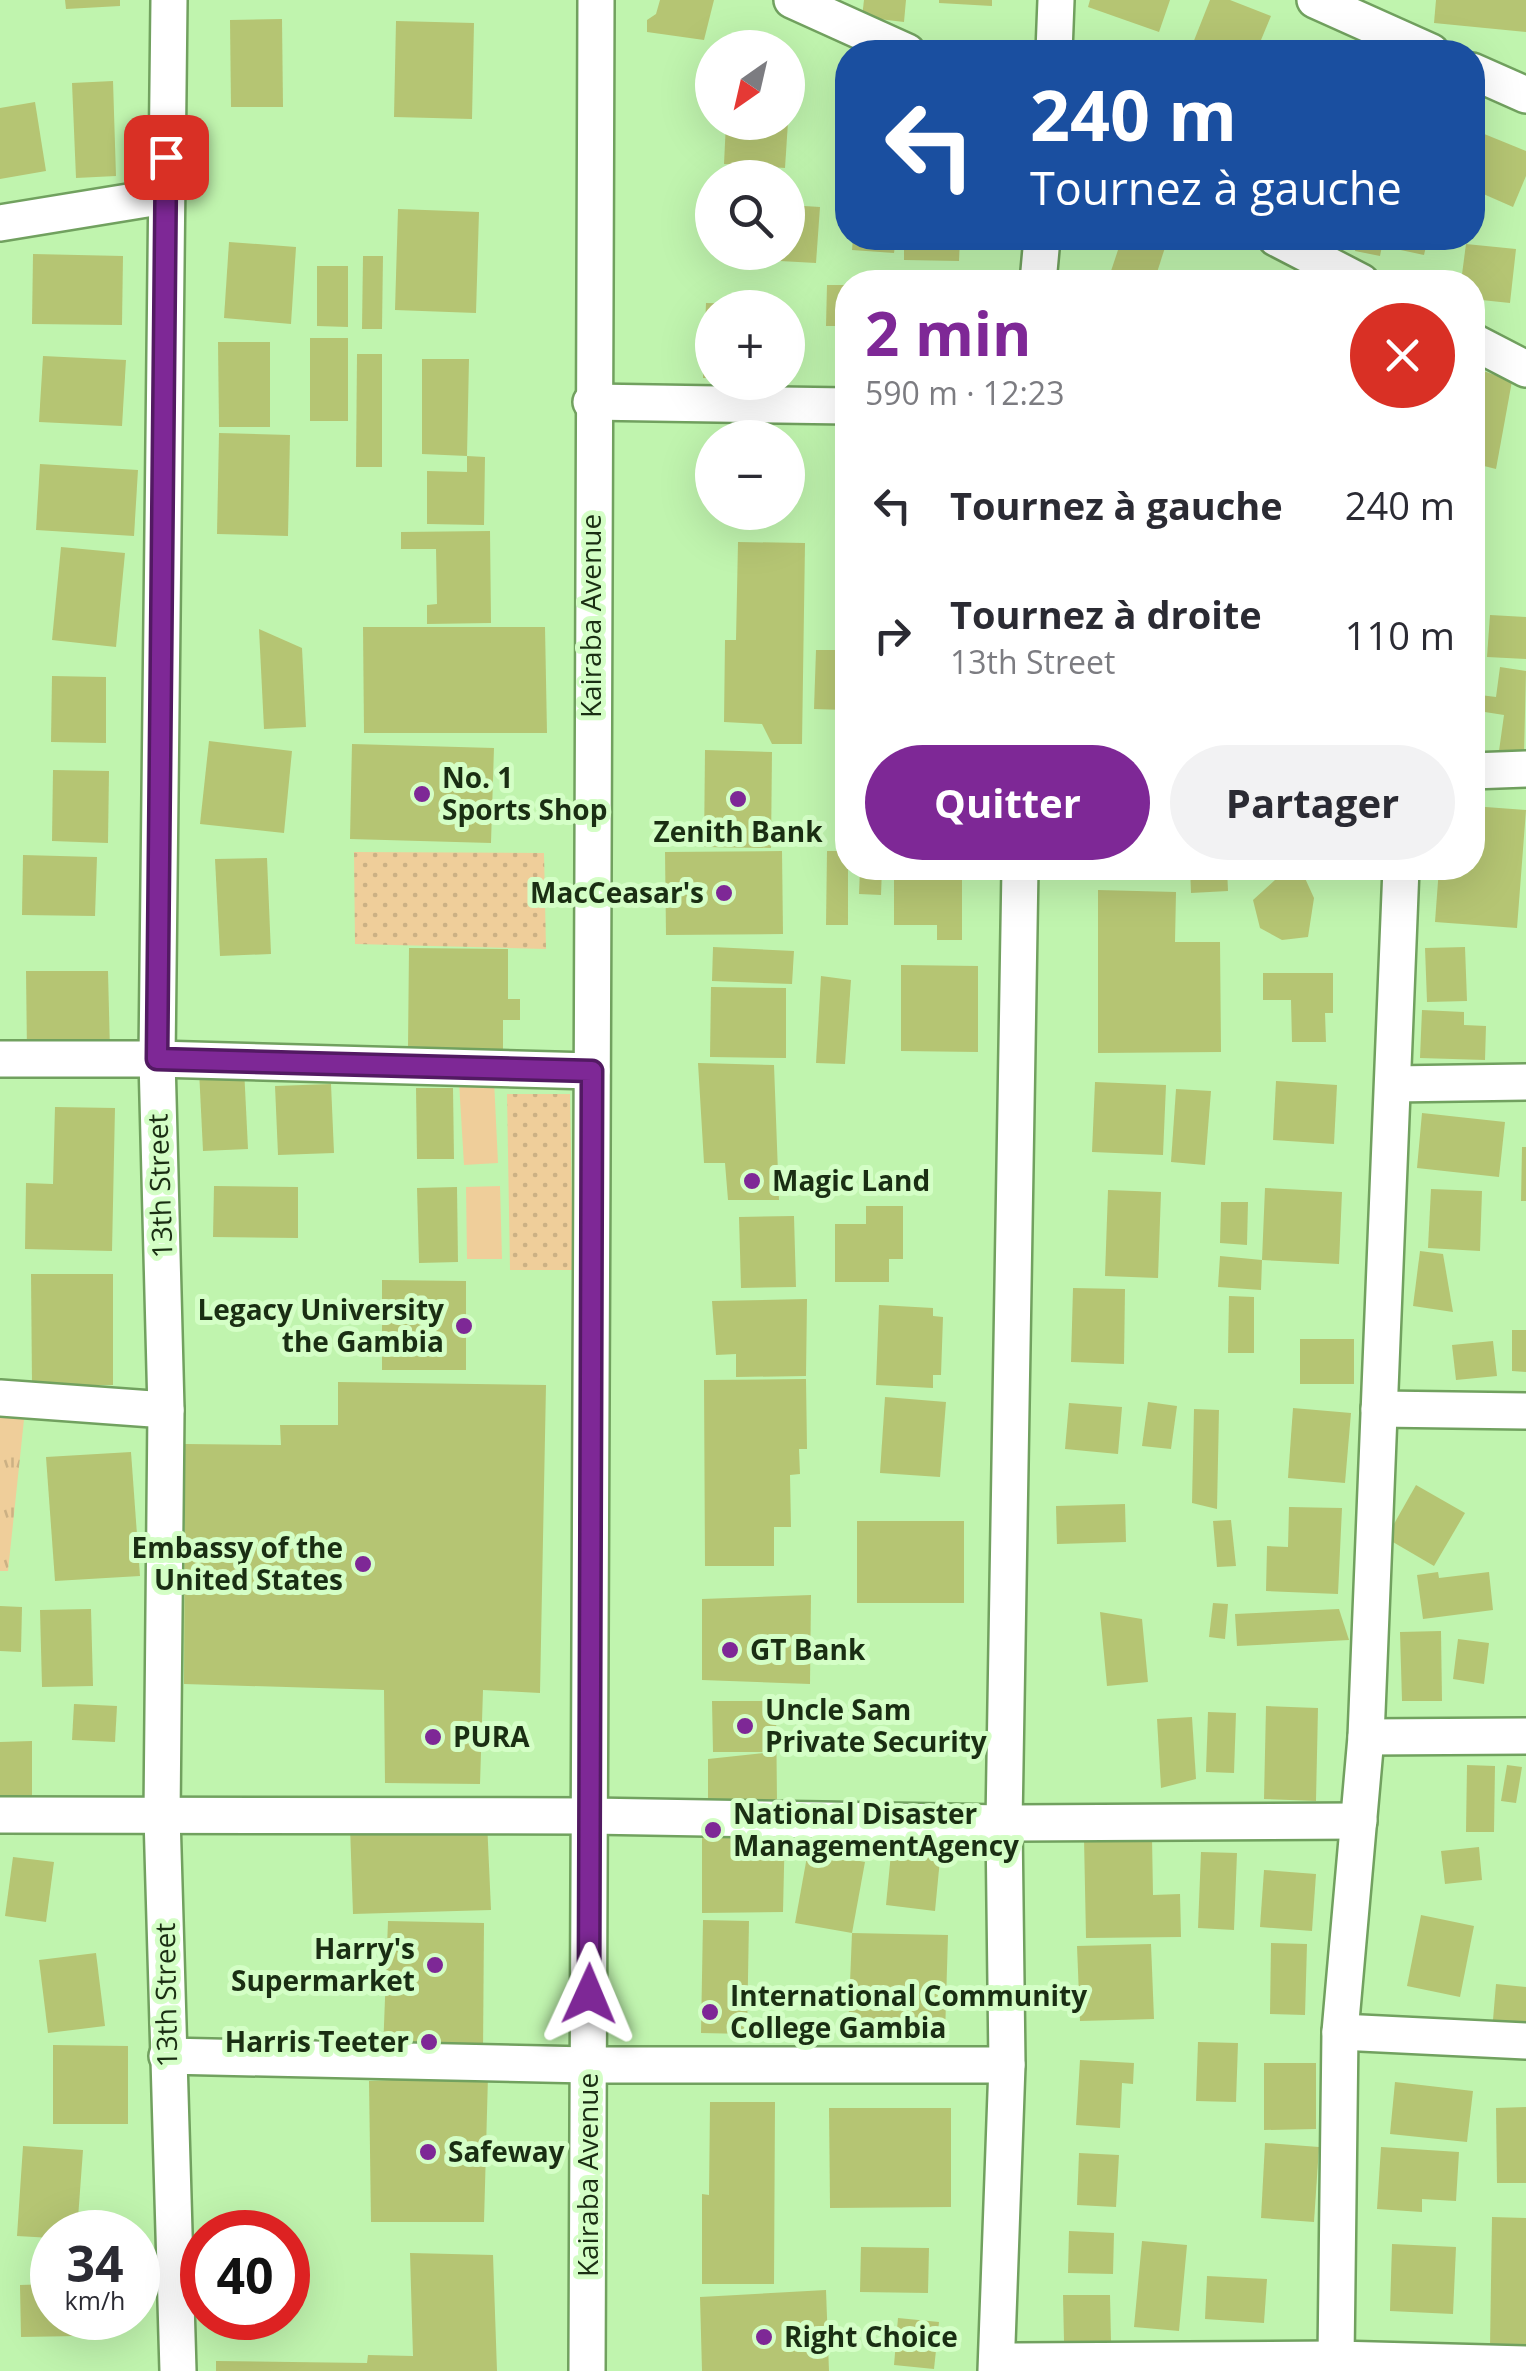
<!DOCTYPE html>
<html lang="fr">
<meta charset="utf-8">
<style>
:root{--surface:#fff;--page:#f2f2f3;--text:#2b2b33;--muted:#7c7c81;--accent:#7e2896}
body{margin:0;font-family:"Open Sans",sans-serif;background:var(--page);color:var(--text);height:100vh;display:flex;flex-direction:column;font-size:38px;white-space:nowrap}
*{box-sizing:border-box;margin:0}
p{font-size:32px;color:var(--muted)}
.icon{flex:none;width:55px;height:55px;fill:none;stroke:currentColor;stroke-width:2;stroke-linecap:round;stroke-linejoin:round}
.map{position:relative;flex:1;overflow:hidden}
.side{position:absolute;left:835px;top:270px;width:650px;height:610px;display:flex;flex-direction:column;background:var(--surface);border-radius:40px;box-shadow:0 10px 40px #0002}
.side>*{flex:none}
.hud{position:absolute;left:835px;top:40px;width:650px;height:210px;border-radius:40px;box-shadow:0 10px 40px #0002;background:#1a4fa0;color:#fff;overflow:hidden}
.needle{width:65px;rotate:214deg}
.controls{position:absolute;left:695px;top:30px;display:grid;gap:20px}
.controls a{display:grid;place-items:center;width:110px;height:110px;border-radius:50%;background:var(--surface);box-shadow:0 10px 40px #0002;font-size:50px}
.speed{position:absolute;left:30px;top:2210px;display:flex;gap:20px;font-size:50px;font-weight:700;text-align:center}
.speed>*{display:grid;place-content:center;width:130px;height:130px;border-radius:50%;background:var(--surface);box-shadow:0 10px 40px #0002;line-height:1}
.speed small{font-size:25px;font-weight:400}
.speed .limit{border:15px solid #d22;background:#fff;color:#111}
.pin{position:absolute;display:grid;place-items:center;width:85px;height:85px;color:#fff;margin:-42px;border-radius:20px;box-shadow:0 5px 15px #0006}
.me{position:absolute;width:110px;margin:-55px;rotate:1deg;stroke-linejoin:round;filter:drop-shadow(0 0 8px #0008)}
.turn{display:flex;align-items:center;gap:35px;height:210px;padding:0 30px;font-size:45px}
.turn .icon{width:130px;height:130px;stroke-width:2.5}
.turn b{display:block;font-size:70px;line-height:85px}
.round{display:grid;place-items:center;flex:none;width:105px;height:105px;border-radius:52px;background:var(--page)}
.overview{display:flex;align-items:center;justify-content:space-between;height:170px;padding:0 30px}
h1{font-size:60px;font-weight:700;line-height:75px;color:var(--accent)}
.cta{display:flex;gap:20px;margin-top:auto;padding:20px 30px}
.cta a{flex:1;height:115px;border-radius:60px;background:var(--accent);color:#fff;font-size:40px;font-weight:700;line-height:115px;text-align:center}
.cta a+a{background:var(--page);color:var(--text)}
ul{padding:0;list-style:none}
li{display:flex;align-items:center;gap:30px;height:130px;padding:0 30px}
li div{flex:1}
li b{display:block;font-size:38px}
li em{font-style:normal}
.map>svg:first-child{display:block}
.grass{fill:url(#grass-dots)}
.park{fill:url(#park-tufts)}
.garden{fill:#efce9a}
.building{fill:#b5c573}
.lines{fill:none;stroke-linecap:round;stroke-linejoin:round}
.minor-casing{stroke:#71a15f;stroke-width:40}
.minor{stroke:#fff;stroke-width:35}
.route-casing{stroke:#521a62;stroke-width:25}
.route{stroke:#7e2896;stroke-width:18}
.poi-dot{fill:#7e2896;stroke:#d4fec6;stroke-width:4}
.labels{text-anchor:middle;stroke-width:10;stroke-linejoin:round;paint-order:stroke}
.street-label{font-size:28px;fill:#1a2e13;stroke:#d4fec6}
.poi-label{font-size:28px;font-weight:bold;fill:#1a2e13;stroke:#d4fec6;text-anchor:start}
</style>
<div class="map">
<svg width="1526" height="2371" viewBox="0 0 1526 2371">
<defs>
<pattern id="grass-dots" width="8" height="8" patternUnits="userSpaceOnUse" patternTransform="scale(2.5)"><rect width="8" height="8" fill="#efce9a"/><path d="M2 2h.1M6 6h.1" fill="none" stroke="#ccb184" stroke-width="1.8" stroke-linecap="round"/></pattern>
<pattern id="park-tufts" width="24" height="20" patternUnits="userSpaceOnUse" patternTransform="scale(2.5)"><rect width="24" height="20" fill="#efce9a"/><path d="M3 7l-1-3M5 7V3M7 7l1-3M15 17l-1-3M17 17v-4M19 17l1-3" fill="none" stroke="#ccb184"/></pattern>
</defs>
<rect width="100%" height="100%" fill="#c0f4ae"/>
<g class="grass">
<polygon points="354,852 544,853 546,949 355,944"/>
<polygon points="507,1094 570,1094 573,1270 510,1270"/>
</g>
<polygon class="park" points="0,1409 25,1410 8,1571 0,1571"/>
<g class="garden">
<polygon points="494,1080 498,1163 464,1165 459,1082"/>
<polygon points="500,1186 502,1259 467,1259 466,1187"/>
</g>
<g class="building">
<polygon points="65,0 120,0 120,6 66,9"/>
<polygon points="660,0 714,0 704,40 647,32 647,20 656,14"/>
<polygon points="864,0 906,0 904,22 862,17"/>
<polygon points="939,0 992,0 992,6 939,3"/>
<polygon points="1090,0 1170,0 1159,32 1088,7"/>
<polygon points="1210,0 1230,0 1271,16 1256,52 1217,52 1193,43"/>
<polygon points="1436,0 1526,0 1526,32 1434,23"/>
<polygon points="282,19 283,107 231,107 230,20"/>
<polygon points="396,21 474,23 472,119 394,117"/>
<polygon points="113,81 116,176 76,178 72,83"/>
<polygon points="35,102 46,171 0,179 0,108"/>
<polygon points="726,122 788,122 785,168 724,164"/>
<polygon points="1472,129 1526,151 1526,176 1513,207 1472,189"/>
<polygon points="788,205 820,207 816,263 725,258 725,252 788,252"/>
<polygon points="398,209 479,212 476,313 395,310"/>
<polygon points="853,238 896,238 894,253 852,250"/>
<polygon points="904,238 960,238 959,261 904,260"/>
<polygon points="1122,238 1168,238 1154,282 1127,282 1109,277"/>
<polygon points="1357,238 1428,238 1424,255 1382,246 1380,256 1355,251"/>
<polygon points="229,242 296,247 291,324 224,318"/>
<polygon points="1466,244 1516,249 1510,303 1472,299 1472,282 1461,282"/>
<polygon points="33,254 123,256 122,325 32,324"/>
<polygon points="363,256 383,256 382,329 362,329"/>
<polygon points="317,266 348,266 348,327 317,326"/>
<polygon points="827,285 848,285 848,326 826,326"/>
<polygon points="706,303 750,304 750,308 712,308 712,378 703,378"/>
<rect x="310" y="338" width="38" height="83"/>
<polygon points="218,342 270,342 270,427 219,427"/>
<polygon points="357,354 382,354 382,467 356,467"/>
<polygon points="43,356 126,360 122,426 39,422"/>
<polygon points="422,359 469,359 467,456 485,457 484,525 427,524 427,471 467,472 467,456 422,454"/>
<polygon points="1472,367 1512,381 1496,469 1472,463"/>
<polygon points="219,433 290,435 288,536 217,534"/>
<polygon points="40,464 138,470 134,536 36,530"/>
<polygon points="1472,496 1477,496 1475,529 1472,529"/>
<polygon points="490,531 491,623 427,624 427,605 437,604 436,549 401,549 401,532"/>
<polygon points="738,542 805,543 802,744 772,744 762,724 724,722 725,640 736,640"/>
<polygon points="61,547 125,553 116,647 52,640"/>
<polygon points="1472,602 1483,602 1482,646 1472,646"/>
<polygon points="1490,615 1526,617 1526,659 1487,657"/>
<polygon points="363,627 545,627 547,733 364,733"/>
<polygon points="259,629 302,648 306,727 264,729"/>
<polygon points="816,650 846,650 845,710 814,709"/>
<polygon points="1500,667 1526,671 1524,755 1499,751 1504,715 1472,710 1472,694 1496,697"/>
<polygon points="52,676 106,677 106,743 51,742"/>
<polygon points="209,741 292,751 284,833 200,824"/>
<polygon points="352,744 494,748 491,843 350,839"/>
<polygon points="705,750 772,752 771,848 704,847"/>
<polygon points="53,770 109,771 108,843 52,841"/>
<polygon points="1472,806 1526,810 1517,928 1435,922 1439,868 1472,868"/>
<polygon points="782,851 783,934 666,935 665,852"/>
<polygon points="827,851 848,851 848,925 826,925"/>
<polygon points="23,855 97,857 95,916 22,915"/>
<polygon points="267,858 271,954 220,956 215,859"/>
<polygon points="860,868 882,868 881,895 859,894"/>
<polygon points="1190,868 1227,868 1228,891 1191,893"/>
<polygon points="894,870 962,870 962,940 937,940 937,925 894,925"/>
<polygon points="1304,876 1314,898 1308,937 1282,940 1260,928 1253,900 1275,880"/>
<polygon points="1098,890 1176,892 1175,942 1220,942 1221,1052 1098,1053"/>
<polygon points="713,947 794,951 792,984 712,981"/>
<polygon points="1465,947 1467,1001 1427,1002 1425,948"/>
<polygon points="409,948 508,949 508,999 520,999 520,1020 503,1020 503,1050 408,1048"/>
<polygon points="901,965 978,966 978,1052 901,1051"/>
<polygon points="26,971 108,971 110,1052 27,1053"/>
<polygon points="1263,973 1333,973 1333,1013 1325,1013 1326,1042 1292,1042 1291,1000 1263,1000"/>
<polygon points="821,976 851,980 845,1064 816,1063"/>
<polygon points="711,987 786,988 786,1058 710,1057"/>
<polygon points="1422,1010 1464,1012 1464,1025 1486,1026 1485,1060 1420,1058"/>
<polygon points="698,1063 774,1065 779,1200 728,1200 725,1163 704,1163"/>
<polygon points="244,1068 248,1149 203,1151 199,1070"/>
<polygon points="1276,1081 1337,1085 1334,1144 1273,1140"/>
<polygon points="1095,1082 1166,1085 1163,1155 1092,1152"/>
<polygon points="331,1084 334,1153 278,1155 275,1086"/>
<polygon points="416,1088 453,1088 454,1159 417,1159"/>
<polygon points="1176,1089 1211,1091 1205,1165 1171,1162"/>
<polygon points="55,1107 115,1108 112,1251 25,1249 26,1183 53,1184"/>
<polygon points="1422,1113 1505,1122 1499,1177 1417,1168"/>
<polygon points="1522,1147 1526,1147 1526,1201 1521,1201"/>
<polygon points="214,1186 298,1187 298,1238 213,1237"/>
<polygon points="457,1187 458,1262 419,1263 417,1188"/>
<polygon points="1265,1188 1342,1192 1339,1264 1262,1260 1261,1290 1218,1287 1220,1256 1262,1260"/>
<polygon points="1431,1189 1482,1191 1480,1251 1428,1248"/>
<polygon points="1108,1190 1161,1192 1158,1278 1105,1276"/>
<polygon points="1221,1202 1248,1202 1247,1245 1220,1243"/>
<polygon points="866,1206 903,1206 903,1259 889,1259 889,1282 835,1282 835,1224 866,1224"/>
<polygon points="794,1216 796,1287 741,1288 739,1217"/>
<polygon points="1420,1251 1443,1254 1453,1312 1413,1306"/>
<polygon points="31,1274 113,1274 113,1385 32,1385"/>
<polygon points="382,1280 466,1281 466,1370 382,1370"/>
<polygon points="1073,1288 1125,1289 1124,1364 1071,1362"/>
<polygon points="1229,1296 1254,1297 1254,1353 1228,1353"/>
<polygon points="807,1299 806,1376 736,1377 736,1354 716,1355 712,1301"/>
<polygon points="879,1305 933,1308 933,1316 943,1317 941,1375 933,1375 933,1388 876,1385"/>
<polygon points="1512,1330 1526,1330 1526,1372 1512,1371"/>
<rect x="1300" y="1339" width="54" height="45"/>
<polygon points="1493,1341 1497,1376 1456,1380 1452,1345"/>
<polygon points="806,1379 807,1449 799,1449 800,1474 790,1475 791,1527 774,1527 774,1566 705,1566 704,1380"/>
<polygon points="338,1382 546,1385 540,1693 483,1690 480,1784 385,1783 384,1690 184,1684 185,1444 281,1445 280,1425 338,1425"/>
<polygon points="885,1397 946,1402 940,1477 880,1473"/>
<polygon points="1148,1402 1177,1406 1171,1449 1142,1446"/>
<polygon points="1069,1403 1122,1407 1118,1454 1065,1449"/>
<polygon points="1293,1408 1351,1413 1345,1483 1288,1478"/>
<polygon points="1194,1409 1219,1410 1217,1509 1192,1503"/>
<polygon points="131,1452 140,1576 55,1581 46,1457"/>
<polygon points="1416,1485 1465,1513 1434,1566 1386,1538"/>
<polygon points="1125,1504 1126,1542 1057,1544 1056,1506"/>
<polygon points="1289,1507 1342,1508 1338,1594 1266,1591 1267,1546 1288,1547"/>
<polygon points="1231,1520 1236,1566 1217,1567 1213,1521"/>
<rect x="857" y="1521" width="107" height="82"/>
<polygon points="1438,1572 1439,1578 1489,1572 1493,1610 1423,1619 1417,1575"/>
<polygon points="811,1595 810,1684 702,1680 702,1599"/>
<polygon points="1213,1603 1228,1604 1225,1639 1209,1637"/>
<polygon points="0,1606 22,1607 21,1652 0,1651"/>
<polygon points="91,1609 93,1686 42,1687 40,1610"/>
<polygon points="1339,1609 1349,1640 1237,1646 1235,1614"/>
<polygon points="1100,1612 1142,1619 1148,1682 1107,1686"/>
<polygon points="1441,1631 1442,1701 1402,1701 1400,1632"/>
<polygon points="1458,1639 1489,1643 1484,1684 1453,1679"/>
<polygon points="712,1701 776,1701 777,1803 708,1808 708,1759 773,1752 713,1752"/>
<polygon points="74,1704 117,1706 115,1742 72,1740"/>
<polygon points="1266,1706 1318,1708 1316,1801 1264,1799"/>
<polygon points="1208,1712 1236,1713 1234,1773 1206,1772"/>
<polygon points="1192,1717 1196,1779 1161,1788 1157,1719"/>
<polygon points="32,1741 32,1796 0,1796 0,1742"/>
<polygon points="1467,1765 1495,1766 1494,1832 1466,1832"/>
<polygon points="1507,1765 1522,1767 1516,1803 1501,1801"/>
<polygon points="487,1821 491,1910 353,1914 350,1826"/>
<polygon points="702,1822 785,1825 783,1912 702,1913"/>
<polygon points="1152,1837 1153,1895 1180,1894 1181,1937 1086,1938 1084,1838"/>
<polygon points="1479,1847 1482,1880 1445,1884 1441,1851"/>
<polygon points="808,1851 865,1862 852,1933 795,1923"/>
<polygon points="1201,1852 1237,1853 1234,1930 1198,1928"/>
<polygon points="891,1853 940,1859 935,1911 886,1905"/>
<polygon points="13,1857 54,1862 46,1922 5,1916"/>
<polygon points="1264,1870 1316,1874 1312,1931 1260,1927"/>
<polygon points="1421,1915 1474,1926 1460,1997 1407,1986"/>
<polygon points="703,1920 749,1921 747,2034 701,2033"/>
<polygon points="388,1921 484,1923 483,2053 383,2051"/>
<polygon points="852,1933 948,1935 945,2036 848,2033"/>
<polygon points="1271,1943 1307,1944 1305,2015 1270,2014"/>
<polygon points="1151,1944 1154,2019 1080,2021 1077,1946"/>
<polygon points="96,1953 105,2026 48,2033 39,1960"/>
<polygon points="1496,1984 1526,1987 1526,2023 1493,2020"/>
<polygon points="1198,2042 1238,2043 1236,2102 1196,2101"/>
<polygon points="53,2045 128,2046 128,2124 53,2124"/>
<polygon points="1080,2060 1134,2063 1133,2084 1122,2083 1120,2128 1076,2125"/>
<polygon points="1264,2063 1316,2063 1316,2129 1264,2130"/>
<polygon points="488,2076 484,2222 371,2222 369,2081"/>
<polygon points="1395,2082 1473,2091 1467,2142 1390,2134"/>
<polygon points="710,2102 775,2102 774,2284 702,2284 702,2194 709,2195"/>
<polygon points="1526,2107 1526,2183 1497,2183 1496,2108"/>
<polygon points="829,2108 951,2108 951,2207 830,2208"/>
<polygon points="1265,2143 1319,2147 1314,2222 1261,2218"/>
<polygon points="23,2146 83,2150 77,2232 52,2232 52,2238 17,2236"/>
<polygon points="1381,2147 1459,2152 1456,2201 1422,2199 1422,2212 1377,2209"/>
<polygon points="1079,2153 1119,2155 1116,2207 1077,2205"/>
<polygon points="1492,2217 1526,2218 1526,2348 1490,2347"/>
<polygon points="1069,2231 1114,2233 1113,2274 1068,2273"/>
<polygon points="1142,2241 1187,2245 1179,2331 1134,2327"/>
<polygon points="1392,2244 1456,2247 1453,2314 1390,2311"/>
<polygon points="861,2247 929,2248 928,2293 860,2292"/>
<polygon points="410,2253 493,2255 497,2371 216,2371 216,2361 367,2363 368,2355 413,2356"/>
<polygon points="1207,2276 1267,2279 1264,2323 1205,2319"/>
<polygon points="52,2284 52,2318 77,2318 78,2336 21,2337 20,2285"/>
<polygon points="826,2290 829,2371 702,2371 700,2297"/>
<polygon points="1063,2295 1110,2295 1111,2341 1064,2341"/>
<polygon points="898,2318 939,2322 934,2369 894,2365"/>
</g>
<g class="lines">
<defs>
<g id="minor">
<polyline points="169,0 157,1059 166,1410 162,1816 178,2371"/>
<polyline points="792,0 907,52"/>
<polyline points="1315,0 1431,52"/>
<polyline points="1054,52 1056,0"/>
<polyline points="1472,71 1526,95"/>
<polyline points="0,223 165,196"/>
<polyline points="1276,238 1361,282"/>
<polyline points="1038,282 1042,238"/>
<polyline points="1472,341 1526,369"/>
<polyline points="591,402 848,406"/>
<polyline points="1472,771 1526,769"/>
<polyline points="0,1059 157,1059 592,1071"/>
<polyline points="1393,1084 1526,1082"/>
<polyline points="0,1398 166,1410"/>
<polyline points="1379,1409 1526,1411"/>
<polyline points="1366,1737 1526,1736"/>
<polyline points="0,1815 591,1816 1004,1823 1359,1821"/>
<polyline points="1340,2032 1526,2041"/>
<polyline points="167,2056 588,2065 1007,2065"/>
<polyline points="1336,2359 1340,2032 1366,1737 1401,868"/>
<polyline points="999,2361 1336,2359 1526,2364"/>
<path d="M587 2371C597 1581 587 790 596 0"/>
<polyline points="996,2371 1007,2065 1004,1823 1020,868"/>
</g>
</defs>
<use href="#minor" class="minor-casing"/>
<use href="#minor" class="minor"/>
</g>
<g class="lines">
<defs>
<polyline id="route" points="166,157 157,1059 592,1071 589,1994"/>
</defs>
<use href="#route" class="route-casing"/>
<use href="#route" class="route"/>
</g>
<g class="poi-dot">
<circle cx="422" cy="794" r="10"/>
<circle cx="738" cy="799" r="10"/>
<circle cx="724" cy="893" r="10"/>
<circle cx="752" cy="1181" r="10"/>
<circle cx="464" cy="1326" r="10"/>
<circle cx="363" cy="1564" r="10"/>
<circle cx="730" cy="1650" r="10"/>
<circle cx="745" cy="1726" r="10"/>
<circle cx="433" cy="1737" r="10"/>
<circle cx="713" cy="1830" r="10"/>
<circle cx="435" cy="1965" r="10"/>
<circle cx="710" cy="2012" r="10"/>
<circle cx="429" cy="2042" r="10"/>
<circle cx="428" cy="2152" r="10"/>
<circle cx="764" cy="2337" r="10"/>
</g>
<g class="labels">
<g class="street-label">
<text transform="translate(591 616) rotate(-90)" y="10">Kairaba Avenue</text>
<text transform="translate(160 1186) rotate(-92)" y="10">13th Street</text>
<text transform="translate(166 1995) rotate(-91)" y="10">13th Street</text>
<text transform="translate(588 2175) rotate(-90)" y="10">Kairaba Avenue</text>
</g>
<g class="poi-label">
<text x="442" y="788">No. 1<tspan x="442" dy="32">Sports Shop</tspan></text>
<text x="738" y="842" text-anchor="middle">Zenith Bank</text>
<text x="704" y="903" text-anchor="end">MacCeasar's</text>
<text x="772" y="1191">Magic Land</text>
<text x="444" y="1320" text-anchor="end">Legacy University<tspan x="444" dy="32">the Gambia</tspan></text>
<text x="343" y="1558" text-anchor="end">Embassy of the<tspan x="343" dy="32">United States</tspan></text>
<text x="750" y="1660">GT Bank</text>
<text x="765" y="1720">Uncle Sam<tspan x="765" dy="32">Private Security</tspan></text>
<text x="453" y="1747">PURA</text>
<text x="733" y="1824">National Disaster<tspan x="733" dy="32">ManagementAgency</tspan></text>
<text x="415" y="1959" text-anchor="end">Harry's<tspan x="415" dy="32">Supermarket</tspan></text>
<text x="730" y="2006">International Community<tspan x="730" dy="32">College Gambia</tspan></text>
<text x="409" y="2052" text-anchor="end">Harris Teeter</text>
<text x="448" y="2162">Safeway</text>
<text x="784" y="2347">Right Choice</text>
</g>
</g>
</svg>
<div class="controls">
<a><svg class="needle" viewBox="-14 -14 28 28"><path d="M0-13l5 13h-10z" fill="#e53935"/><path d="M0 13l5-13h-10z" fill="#7c7c81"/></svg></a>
<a><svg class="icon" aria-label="search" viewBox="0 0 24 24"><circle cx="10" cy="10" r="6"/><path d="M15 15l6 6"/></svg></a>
<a>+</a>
<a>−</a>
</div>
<div class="speed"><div>34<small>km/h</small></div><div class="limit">40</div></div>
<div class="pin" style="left:166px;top:157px;background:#d93025"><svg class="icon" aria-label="arrive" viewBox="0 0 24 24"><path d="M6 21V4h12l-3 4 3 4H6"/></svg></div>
<svg class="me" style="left:589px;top:1994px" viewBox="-20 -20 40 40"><path d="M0-17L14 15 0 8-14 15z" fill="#7e2896" stroke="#fff" stroke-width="4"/></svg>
<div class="hud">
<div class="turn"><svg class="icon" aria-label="left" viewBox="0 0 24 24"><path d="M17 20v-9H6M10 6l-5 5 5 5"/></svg><div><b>240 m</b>Tournez à gauche</div></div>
</div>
<section class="side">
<div class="overview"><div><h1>2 min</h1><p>590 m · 12:23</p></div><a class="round" style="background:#d93025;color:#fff"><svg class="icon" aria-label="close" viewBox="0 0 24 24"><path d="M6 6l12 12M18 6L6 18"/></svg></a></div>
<ul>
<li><svg class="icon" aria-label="left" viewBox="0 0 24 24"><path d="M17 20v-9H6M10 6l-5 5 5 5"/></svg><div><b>Tournez à gauche</b></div><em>240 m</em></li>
<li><svg class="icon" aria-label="right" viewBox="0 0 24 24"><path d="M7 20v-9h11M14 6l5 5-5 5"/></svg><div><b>Tournez à droite</b><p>13th Street</p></div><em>110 m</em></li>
</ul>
<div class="cta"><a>Quitter</a><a>Partager</a></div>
</section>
</div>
